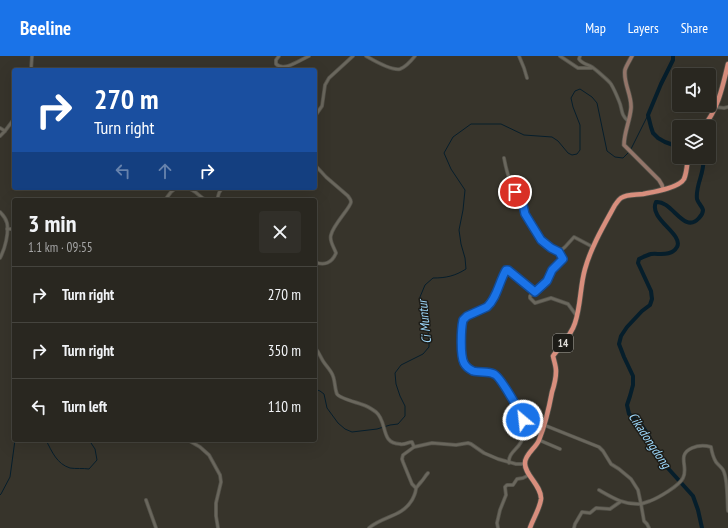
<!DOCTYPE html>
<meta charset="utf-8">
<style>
:root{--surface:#292720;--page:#312f29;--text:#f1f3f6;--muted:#a5a5a5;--line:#45443e;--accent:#1a73e8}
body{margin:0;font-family:"PT Sans Narrow",sans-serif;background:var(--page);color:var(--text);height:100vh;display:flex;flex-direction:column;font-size:15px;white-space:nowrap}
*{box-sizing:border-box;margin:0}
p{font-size:13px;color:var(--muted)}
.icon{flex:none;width:22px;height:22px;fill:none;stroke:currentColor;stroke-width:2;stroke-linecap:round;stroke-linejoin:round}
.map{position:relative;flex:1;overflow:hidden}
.panel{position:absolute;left:12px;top:142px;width:305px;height:244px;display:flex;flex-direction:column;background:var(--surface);border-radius:4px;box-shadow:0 4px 16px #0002,0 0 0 1px var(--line)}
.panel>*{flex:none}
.hud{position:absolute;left:12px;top:12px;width:305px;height:122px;border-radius:4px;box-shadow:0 4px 16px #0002,0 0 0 1px var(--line);background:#1a4fa0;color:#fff;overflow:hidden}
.buttons{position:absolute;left:672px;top:12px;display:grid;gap:8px}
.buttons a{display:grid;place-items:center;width:44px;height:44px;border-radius:4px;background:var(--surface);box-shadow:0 4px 16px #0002,0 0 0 1px var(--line);font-size:20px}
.pin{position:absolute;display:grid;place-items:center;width:34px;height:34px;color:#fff;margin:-17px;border:2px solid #fff;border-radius:50%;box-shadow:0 1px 4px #0007}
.me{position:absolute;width:44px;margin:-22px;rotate:332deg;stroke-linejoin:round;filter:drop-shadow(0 0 3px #0008)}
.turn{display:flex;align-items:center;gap:14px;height:84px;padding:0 16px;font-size:18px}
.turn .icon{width:52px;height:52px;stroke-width:2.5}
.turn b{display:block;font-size:28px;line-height:34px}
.lanes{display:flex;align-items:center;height:38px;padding:0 16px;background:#0003;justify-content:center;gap:20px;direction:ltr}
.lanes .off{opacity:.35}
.round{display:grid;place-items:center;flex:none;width:42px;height:42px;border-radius:4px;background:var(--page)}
.head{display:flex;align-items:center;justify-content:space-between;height:68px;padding:0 16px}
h1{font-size:24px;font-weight:800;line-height:30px}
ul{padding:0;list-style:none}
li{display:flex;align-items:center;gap:12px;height:56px;padding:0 16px;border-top:1px solid var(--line)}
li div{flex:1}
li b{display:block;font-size:15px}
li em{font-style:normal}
header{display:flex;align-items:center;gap:24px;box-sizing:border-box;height:56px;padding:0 20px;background:var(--accent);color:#fff}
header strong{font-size:19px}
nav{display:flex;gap:22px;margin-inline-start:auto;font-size:14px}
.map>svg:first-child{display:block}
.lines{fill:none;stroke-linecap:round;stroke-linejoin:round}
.stream{stroke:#061e2b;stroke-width:1}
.river{stroke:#061e2b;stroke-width:4}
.minor-casing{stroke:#54524a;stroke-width:4}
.secondary-casing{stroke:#54524a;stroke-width:5}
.trunk-casing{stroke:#54524a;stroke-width:6}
.minor{stroke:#6a675d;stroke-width:2.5}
.secondary{stroke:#937569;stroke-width:3.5}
.trunk{stroke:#d88e7d;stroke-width:4.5}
.route-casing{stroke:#114b97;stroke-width:10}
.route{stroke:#1a73e8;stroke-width:7}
.labels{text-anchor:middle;stroke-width:3;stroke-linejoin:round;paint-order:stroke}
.shield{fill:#1d1c17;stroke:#a5a39e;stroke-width:1}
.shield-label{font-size:11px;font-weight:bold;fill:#dfddd8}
.water-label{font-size:13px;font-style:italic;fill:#9cd6f9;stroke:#1d1c17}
</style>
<header>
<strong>Beeline</strong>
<nav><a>Map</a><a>Layers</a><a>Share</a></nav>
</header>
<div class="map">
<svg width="728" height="472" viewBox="0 0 728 472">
<rect width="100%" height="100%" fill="#37342b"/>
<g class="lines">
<g class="stream">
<polyline points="631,93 648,59"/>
<path d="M315 333 320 335 324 338 327 352 338 367 345 373 352 376 377 373 390 369 398 368 405 360V350L400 340 396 328 395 317 401 309 423 298 429 291V279L421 258 420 241 425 229 433 222C446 222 455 220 466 213L465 202 461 188 459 174 463 154 465 134 451 113 444 97 453 81 471 68H501L524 79 552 81 558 85 568 97 572 99 577 98 580 94V69L573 51 571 42 575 35 580 33 592 41 597 47 607 95 615 101 623 102 629 96"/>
<path d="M46 384C52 396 57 408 70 412 76 413 83 412 89 413L97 404 95 393 89 384"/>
<polyline points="0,439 1,438 10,421 15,384"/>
</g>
<g class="river">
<polyline points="673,0 673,4 661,28 648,59 651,71 653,77 658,82 665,86 679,91"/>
<path d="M702 472 698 454 693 440 656 399 649 380 641 368 629 358 627 349 630 340 633 329V320L624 301 619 288 621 280 627 271 642 255 650 249 652 243 651 235 638 207 639 203C643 201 647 199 651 198 659 197 671 201 677 191 684 178 648 163 656 146 672 144 684 179 699 162 701 160 703 158 703 154 702 150 698 147 697 143 695 129 706 115 703 101"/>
</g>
<defs>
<g id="minor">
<path d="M279 0 276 4V8C284 16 300 4 309 0"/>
<path d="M366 0C373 4 391 15 400 13 406 11 411 5 415 0"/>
<polyline points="519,0 524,12 527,22"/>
<polyline points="560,0 578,12 592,12"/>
<path d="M580 0 579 3C582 8 587 8 592 11 595 13 609 25 611 28 614 33 617 40 619 45 623 54 620 58 628 65"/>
<polyline points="31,14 32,0"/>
<polyline points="715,51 724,52 728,51"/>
<polyline points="315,60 322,50 325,29 329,22 353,0"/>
<polyline points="0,72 5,75"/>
<polyline points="0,80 5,75 14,63"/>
<path d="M504 102C506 113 509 124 514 134 516 138 520 141 521 144 523 148 523 153 524 156 527 165 535 177 540 183 547 193 557 192 563 203L552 214 550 218 547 225 530 240V242L535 247 551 242 568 248 576 259"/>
<path d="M315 109 326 121 348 140C349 142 351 143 351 146 351 151 333 169 331 179 329 185 334 191 336 197 332 207 324 210 315 206"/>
<path d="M187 132C196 134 198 140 206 144"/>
<polyline points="165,144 171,136 176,132"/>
<polyline points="217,144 219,137 222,132"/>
<path d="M0 156C3 159 6 163 7 167 9 177 5 193 0 202"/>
<polyline points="7,173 14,173"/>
<polyline points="559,196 565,191 574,181 593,191"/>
<path d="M315 292C319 296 320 300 323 305 326 310 331 314 333 320 335 325 335 334 337 338 340 343 360 347 366 350 369 351 373 354 376 356 388 366 380 388 400 388 405 389 408 386 412 386L414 391"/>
<path d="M544 369 599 391 603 395 611 408 619 413 631 423 638 434 641 448C644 447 647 446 650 445 658 442 679 430 683 422 689 411 676 399 692 392 699 389 704 389 711 391 712 397 713 401 716 406 719 410 723 412 724 416 728 426 727 444 728 455"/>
<path d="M528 377C531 364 531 363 545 366"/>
<polyline points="188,384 200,391 209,399 220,419 221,426 216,447 216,460 218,472"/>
<polyline points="539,384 560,393"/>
<path d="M509 407C508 397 517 394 521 386 524 382 524 368 523 363 521 356 516 350 512 344 508 336 503 324 496 318 491 314 478 318 470 313 467 311 465 309 464 306 461 301 460 270 463 264 465 259 481 254 487 251 494 245 498 234 501 225 502 221 503 217 507 214H508L535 235"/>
<path d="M416 432C418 430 419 428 421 426 424 423 425 420 428 417"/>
<path d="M599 434C613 442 624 449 641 448L644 465 647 468 649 472"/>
<polyline points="146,444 156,472"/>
<path d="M369 472C383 460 402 461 412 444 414 440 416 437 416 432L412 428 403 406 402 403 403 399 414 391 432 387 456 389 468 387 471 388 484 397 498 403 516 408H525"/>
<polyline points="498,472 497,467 500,454 506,439 505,431 507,429 513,429 517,423 523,422 529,419"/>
<polyline points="574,472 575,468 582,456 590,457 596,452 610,453 620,446"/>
</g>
<path id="secondary" d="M632 0C630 4 626 10 625 14 623 27 632 39 631 52 630 65 624 76 624 89L659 124 662 129 663 133"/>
<g id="trunk">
<path d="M703 71C718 54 723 29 728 8"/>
<path d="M530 472C533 463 540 452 541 443 542 430 524 418 525 407 525 398 536 392 539 384 545 369 549 352 552 336 554 330 556 322 556 315 556 310 554 305 553 300 561 289 571 280 575 267 581 249 580 230 585 213 591 191 604 169 615 149 617 147 618 144 621 142 627 138 636 139 643 138 653 136 679 132 684 123 687 116 687 108 688 101"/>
</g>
</defs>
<use href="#minor" class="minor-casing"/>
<use href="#secondary" class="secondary-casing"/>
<use href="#trunk" class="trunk-casing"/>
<use href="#minor" class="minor"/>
<use href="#secondary" class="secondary"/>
<use href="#trunk" class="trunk"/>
</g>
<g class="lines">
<defs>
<path id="route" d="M515 136 522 145 525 158 541 184 551 192 559 196 563 203 552 214 547 225 535 236 508 214H506C499 226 497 242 487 251L467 260 463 264C461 273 460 299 464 307 466 311 469 313 473 315 480 317 488 315 494 318 500 320 521 357 523 364"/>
</defs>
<use href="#route" class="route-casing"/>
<use href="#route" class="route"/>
</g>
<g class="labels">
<rect class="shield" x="553" y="278" width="20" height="18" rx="3"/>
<g class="shield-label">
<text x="563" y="291">14</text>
</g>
<g class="water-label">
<text transform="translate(424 266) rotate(-96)" y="5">Ci Muntur</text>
<text transform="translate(650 384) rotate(56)" y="5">Cikadongdong</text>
</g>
</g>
</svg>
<div class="buttons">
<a><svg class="icon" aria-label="sound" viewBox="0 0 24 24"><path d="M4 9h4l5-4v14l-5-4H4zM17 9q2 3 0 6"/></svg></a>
<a><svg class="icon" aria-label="layers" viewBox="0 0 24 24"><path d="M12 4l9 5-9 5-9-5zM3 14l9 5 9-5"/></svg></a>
</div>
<div class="pin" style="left:515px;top:136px;background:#d93025"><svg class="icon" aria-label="arrive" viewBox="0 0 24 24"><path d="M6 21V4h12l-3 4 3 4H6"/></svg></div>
<svg class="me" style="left:523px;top:364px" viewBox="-20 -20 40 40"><circle r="17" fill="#1a73e8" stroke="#fff" stroke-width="3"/><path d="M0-11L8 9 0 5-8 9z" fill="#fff"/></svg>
<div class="hud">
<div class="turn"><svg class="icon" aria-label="right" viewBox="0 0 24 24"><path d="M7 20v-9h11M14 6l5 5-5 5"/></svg><div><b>270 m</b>Turn right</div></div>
<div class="lanes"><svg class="icon off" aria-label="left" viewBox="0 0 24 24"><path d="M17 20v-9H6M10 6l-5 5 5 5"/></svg><svg class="icon off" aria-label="ahead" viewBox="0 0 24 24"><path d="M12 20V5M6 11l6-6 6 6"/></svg><svg class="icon" aria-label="right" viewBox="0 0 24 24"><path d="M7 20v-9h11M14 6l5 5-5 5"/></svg></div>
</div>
<section class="panel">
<div class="head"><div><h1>3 min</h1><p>1.1 km · 09:55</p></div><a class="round"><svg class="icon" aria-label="close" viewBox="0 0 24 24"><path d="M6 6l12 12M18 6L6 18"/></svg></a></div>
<ul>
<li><svg class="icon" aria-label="right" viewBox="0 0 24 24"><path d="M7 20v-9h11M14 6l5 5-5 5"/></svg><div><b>Turn right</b></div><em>270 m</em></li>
<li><svg class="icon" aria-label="right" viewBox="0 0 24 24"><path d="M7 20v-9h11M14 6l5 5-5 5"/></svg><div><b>Turn right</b></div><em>350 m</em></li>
<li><svg class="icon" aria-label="left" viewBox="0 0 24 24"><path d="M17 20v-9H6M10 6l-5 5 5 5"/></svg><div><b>Turn left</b></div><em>110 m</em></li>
</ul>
</section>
</div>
